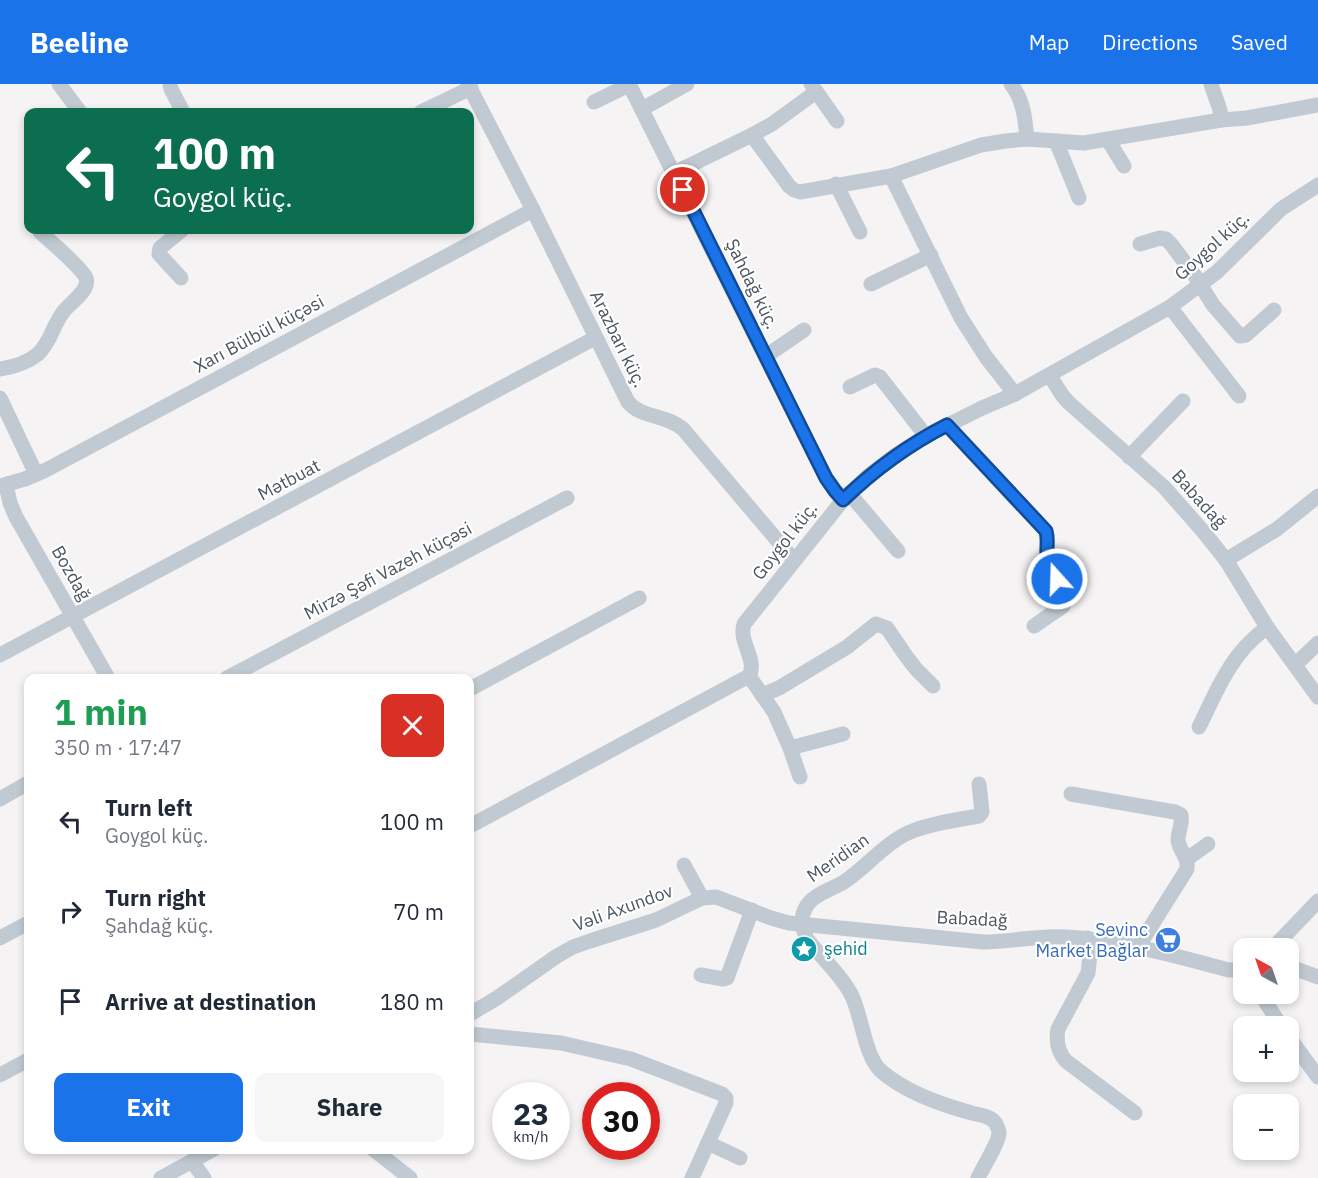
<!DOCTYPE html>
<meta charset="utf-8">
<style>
:root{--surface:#fff;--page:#f6f6f7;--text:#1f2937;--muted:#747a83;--accent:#1a73e8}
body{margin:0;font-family:"IBM Plex Sans",sans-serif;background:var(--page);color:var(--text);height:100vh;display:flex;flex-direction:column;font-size:22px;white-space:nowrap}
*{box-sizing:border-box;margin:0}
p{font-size:20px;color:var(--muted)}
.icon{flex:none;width:33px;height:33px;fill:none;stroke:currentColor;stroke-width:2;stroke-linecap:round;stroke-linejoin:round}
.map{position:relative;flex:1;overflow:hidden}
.sheet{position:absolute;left:24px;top:590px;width:450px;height:480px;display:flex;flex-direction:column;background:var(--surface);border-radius:12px;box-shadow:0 3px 9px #0003}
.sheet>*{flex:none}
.hud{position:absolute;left:24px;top:24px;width:450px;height:126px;border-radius:12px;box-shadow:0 3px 9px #0003;background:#0b6e4f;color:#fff;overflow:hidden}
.needle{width:39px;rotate:320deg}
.tools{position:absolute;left:1233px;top:854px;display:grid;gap:12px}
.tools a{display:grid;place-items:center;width:66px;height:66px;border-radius:12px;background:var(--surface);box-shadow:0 3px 9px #0003;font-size:30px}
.speed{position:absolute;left:492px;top:998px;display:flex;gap:12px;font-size:30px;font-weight:700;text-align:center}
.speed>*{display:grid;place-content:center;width:78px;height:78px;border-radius:50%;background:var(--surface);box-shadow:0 3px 9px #0003;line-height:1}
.speed small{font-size:15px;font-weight:400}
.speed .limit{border:9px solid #d22;background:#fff;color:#111}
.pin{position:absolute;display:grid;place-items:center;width:51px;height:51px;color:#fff;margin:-26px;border:3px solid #fff;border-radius:50%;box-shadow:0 2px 6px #0007}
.me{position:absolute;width:66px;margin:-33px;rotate:340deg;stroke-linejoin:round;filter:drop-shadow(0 0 4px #0008)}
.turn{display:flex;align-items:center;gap:21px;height:126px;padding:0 30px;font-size:27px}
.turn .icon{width:78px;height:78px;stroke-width:2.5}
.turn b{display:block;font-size:42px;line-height:51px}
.round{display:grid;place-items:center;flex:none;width:63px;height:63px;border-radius:12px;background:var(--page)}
.overview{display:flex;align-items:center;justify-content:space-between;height:102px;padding:0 30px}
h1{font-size:36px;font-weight:700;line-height:45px;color:#1e9e55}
.action{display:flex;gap:12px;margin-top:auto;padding:12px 30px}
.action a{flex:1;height:69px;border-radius:12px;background:var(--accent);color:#fff;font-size:24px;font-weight:700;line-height:69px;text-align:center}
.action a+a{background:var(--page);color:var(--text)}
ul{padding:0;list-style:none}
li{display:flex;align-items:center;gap:18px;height:90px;padding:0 30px}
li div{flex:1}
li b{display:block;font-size:22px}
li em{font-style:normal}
header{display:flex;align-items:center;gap:36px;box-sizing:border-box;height:84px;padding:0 30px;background:var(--accent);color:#fff}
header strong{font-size:28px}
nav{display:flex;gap:33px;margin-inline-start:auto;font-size:21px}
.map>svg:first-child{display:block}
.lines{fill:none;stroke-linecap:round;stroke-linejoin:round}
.minor{stroke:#c1cad2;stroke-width:15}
.route-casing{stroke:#114b97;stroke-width:15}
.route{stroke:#1a73e8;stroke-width:10}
.labels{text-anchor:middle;stroke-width:4.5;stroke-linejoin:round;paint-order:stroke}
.street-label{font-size:18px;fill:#4a5661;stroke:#fff}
.shop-label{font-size:18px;fill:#366cbe;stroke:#fff;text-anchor:end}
.culture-label{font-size:18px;fill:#0d838f;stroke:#fff;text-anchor:start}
</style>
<header>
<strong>Beeline</strong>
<nav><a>Map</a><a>Directions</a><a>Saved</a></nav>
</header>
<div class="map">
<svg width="1318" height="1094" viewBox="0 0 1318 1094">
<rect width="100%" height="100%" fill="#f5f3f3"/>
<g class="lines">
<g class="minor">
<polyline points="59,0 80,28"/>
<polyline points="170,0 171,5 183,28"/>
<path d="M468 0 533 126 628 318C641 334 665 330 683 345L794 476"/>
<polyline points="629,0 826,394 843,416"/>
<polyline points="811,0 837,37"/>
<path d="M1011 0C1024 17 1025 35 1027 55"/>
<polyline points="1211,0 1220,26 1221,36"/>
<polyline points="594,18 629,1"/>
<polyline points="642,25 687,0"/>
<polyline points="421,28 471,4"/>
<polyline points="752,51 789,102 794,106 800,108 891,92 981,61 1006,57 1027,55 1084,59 1221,36 1247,34 1318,21"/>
<polyline points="1108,56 1124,82"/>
<polyline points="1056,57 1079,114"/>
<polyline points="674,89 752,51 772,40 816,8"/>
<polyline points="891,92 961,234 986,273 1015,310"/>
<polyline points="836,100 860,148"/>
<polyline points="1140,160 1160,154 1166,155 1171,160 1195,192 1213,221 1240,252 1246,251 1274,226"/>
<polyline points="181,194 159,170 160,164 182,146"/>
<polyline points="871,200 931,171"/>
<polyline points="1170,223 1239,312"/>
<polyline points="766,272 804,246"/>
<path d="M0 285C14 283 27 279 38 270 51 258 53 240 64 227 71 218 90 206 86 194 82 184 50 157 40 148"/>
<polyline points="1050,292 1062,311 1068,318 1164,403 1202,446 1226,476 1267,543 1318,613"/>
<polyline points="850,303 875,291 880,293 926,352"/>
<polyline points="0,314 36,390"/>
<path d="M947 341 1046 447C1049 457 1045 465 1048 475 1052 488 1060 502 1066 514L1063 522 1034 542"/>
<polyline points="1129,373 1183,317"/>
<polyline points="6,401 10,419 16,433 108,594"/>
<polyline points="0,402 25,395 46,386 533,126"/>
<polyline points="849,409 898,467"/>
<polyline points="1226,476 1277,445 1318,412"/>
<polyline points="0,571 595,254"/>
<polyline points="1295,581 1318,559"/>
<polyline points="749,592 774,628 790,664 800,693"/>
<polyline points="227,594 567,414"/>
<polyline points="470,605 639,514"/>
<polyline points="762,611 779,604 847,563 876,540 887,544 906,572 916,585 933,602"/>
<path d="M1199 643C1211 619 1223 590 1240 569 1248 559 1257 551 1267 543"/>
<polyline points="790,664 843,650"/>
<path d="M1071 710 1175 728 1181 731C1183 740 1178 747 1178 756 1179 767 1189 773 1187 785L1138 863"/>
<polyline points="0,715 28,699"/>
<path d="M470 742 749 592C758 576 738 558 744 540L843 416 868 392 897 370 926 352 982 324 1015 310 1170 223 1217 188 1281 125 1318 101"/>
<polyline points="1187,775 1208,760"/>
<polyline points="684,781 702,814"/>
<polyline points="0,854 28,839"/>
<path d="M1087 854 1090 871 1088 889 1058 945C1056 956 1058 968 1066 977L1135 1029"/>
<polyline points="1273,864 1318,817"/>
<polyline points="1288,882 1318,893"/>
<polyline points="701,891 723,895 727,894 752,826"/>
<polyline points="1260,909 1281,942"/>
<path d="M470 930 497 914 557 872 573 863 590 857 656 836 702 814 716 813 771 834 789 839 983 858C1011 858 1038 851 1066 853 1122 856 1175 872 1229 886H1244"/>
<polyline points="470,950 561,959 631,975 722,1010 726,1014 726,1019 692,1094"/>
<polyline points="1288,952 1318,993"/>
<polyline points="0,991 28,976"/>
<polyline points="708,1059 740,1074"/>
<polyline points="373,1065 410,1094"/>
<polyline points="192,1077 204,1094"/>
<polyline points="161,1094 214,1065"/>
<path d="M978 1094C982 1085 999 1058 999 1049 999 1047 997 1042 996 1040 992 1032 980 1031 972 1029 942 1021 905 1008 881 987 865 973 862 933 852 912 843 893 820 872 807 855 802 845 800 833 806 823 812 811 832 805 844 798 868 782 887 756 915 746 932 740 960 735 979 732L982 728 979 700"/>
</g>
</g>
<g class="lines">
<defs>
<path id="route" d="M683 106 826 394 835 407 843 416C874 386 908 361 947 341L1046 447C1048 454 1047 459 1047 466 1046 476 1053 486 1057 495"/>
</defs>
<use href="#route" class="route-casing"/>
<use href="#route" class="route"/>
</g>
<defs>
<symbol id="supermarket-disc" viewBox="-11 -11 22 22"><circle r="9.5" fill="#3f7fe0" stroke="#fff"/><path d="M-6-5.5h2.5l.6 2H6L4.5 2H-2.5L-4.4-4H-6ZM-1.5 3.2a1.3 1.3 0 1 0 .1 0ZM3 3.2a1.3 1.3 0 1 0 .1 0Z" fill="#fff"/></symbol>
<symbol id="sight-disc" viewBox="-11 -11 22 22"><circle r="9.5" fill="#0f9aa8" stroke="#fff"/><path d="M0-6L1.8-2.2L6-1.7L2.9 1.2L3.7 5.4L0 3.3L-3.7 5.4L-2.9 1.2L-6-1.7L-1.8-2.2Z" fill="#fff"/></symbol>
</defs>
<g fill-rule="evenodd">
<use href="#supermarket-disc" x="1153" y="841" width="30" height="30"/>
<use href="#sight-disc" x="789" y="850" width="30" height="30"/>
</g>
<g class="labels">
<g class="street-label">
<text transform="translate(1212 162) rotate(-42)" y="6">Goygol küç.</text>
<text transform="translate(752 200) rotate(64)" y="6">Şahdağ küç.</text>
<text transform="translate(259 250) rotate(-28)" y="6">Xarı Bülbül küçəsi</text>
<text transform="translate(618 255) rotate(64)" y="6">Arazbarı küç.</text>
<text transform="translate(289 396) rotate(-28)" y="6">Mətbuat</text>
<text transform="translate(1199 415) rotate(48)" y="6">Babadağ</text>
<text transform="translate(785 457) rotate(-52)" y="6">Goygol küç.</text>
<text transform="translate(388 487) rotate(-28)" y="6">Mirzə Şəfi Vazeh küçəsi</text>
<text transform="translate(71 489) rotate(60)" y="6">Bozdağ</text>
<text transform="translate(838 774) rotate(-35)" y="6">Meridian</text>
<text transform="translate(623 824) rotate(-20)" y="6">Vəli Axundov</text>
<text transform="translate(972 835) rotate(3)" y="6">Babadağ</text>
</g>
<g class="shop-label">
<text x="1148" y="852">Sevinc<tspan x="1148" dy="21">Market Bağlar</tspan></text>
</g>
<g class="culture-label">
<text x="824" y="871">şehid</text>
</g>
</g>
</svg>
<div class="tools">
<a><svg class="needle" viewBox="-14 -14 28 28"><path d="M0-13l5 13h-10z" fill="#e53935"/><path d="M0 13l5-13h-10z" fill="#747a83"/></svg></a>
<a>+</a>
<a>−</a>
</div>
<div class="speed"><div>23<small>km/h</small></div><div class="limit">30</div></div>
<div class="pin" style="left:683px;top:106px;background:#d93025"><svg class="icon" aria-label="arrive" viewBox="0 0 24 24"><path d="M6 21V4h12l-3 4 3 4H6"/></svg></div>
<svg class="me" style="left:1057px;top:495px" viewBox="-20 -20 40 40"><circle r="17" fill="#1a73e8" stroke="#fff" stroke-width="3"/><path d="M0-11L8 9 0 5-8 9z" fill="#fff"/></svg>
<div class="hud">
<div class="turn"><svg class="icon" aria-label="left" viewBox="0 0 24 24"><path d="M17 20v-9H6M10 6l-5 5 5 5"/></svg><div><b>100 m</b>Goygol küç.</div></div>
</div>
<section class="sheet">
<div class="overview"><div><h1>1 min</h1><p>350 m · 17:47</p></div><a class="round" style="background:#d93025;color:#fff"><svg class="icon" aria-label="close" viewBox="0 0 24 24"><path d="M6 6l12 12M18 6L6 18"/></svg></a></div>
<ul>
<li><svg class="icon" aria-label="left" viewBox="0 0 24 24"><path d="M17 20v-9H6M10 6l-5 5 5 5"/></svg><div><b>Turn left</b><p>Goygol küç.</p></div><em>100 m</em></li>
<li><svg class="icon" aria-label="right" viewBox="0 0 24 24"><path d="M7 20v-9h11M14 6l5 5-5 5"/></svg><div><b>Turn right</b><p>Şahdağ küç.</p></div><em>70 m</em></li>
<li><svg class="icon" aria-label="arrive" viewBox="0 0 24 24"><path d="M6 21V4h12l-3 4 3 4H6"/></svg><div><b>Arrive at destination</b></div><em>180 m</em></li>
</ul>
<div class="action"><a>Exit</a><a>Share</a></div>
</section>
</div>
